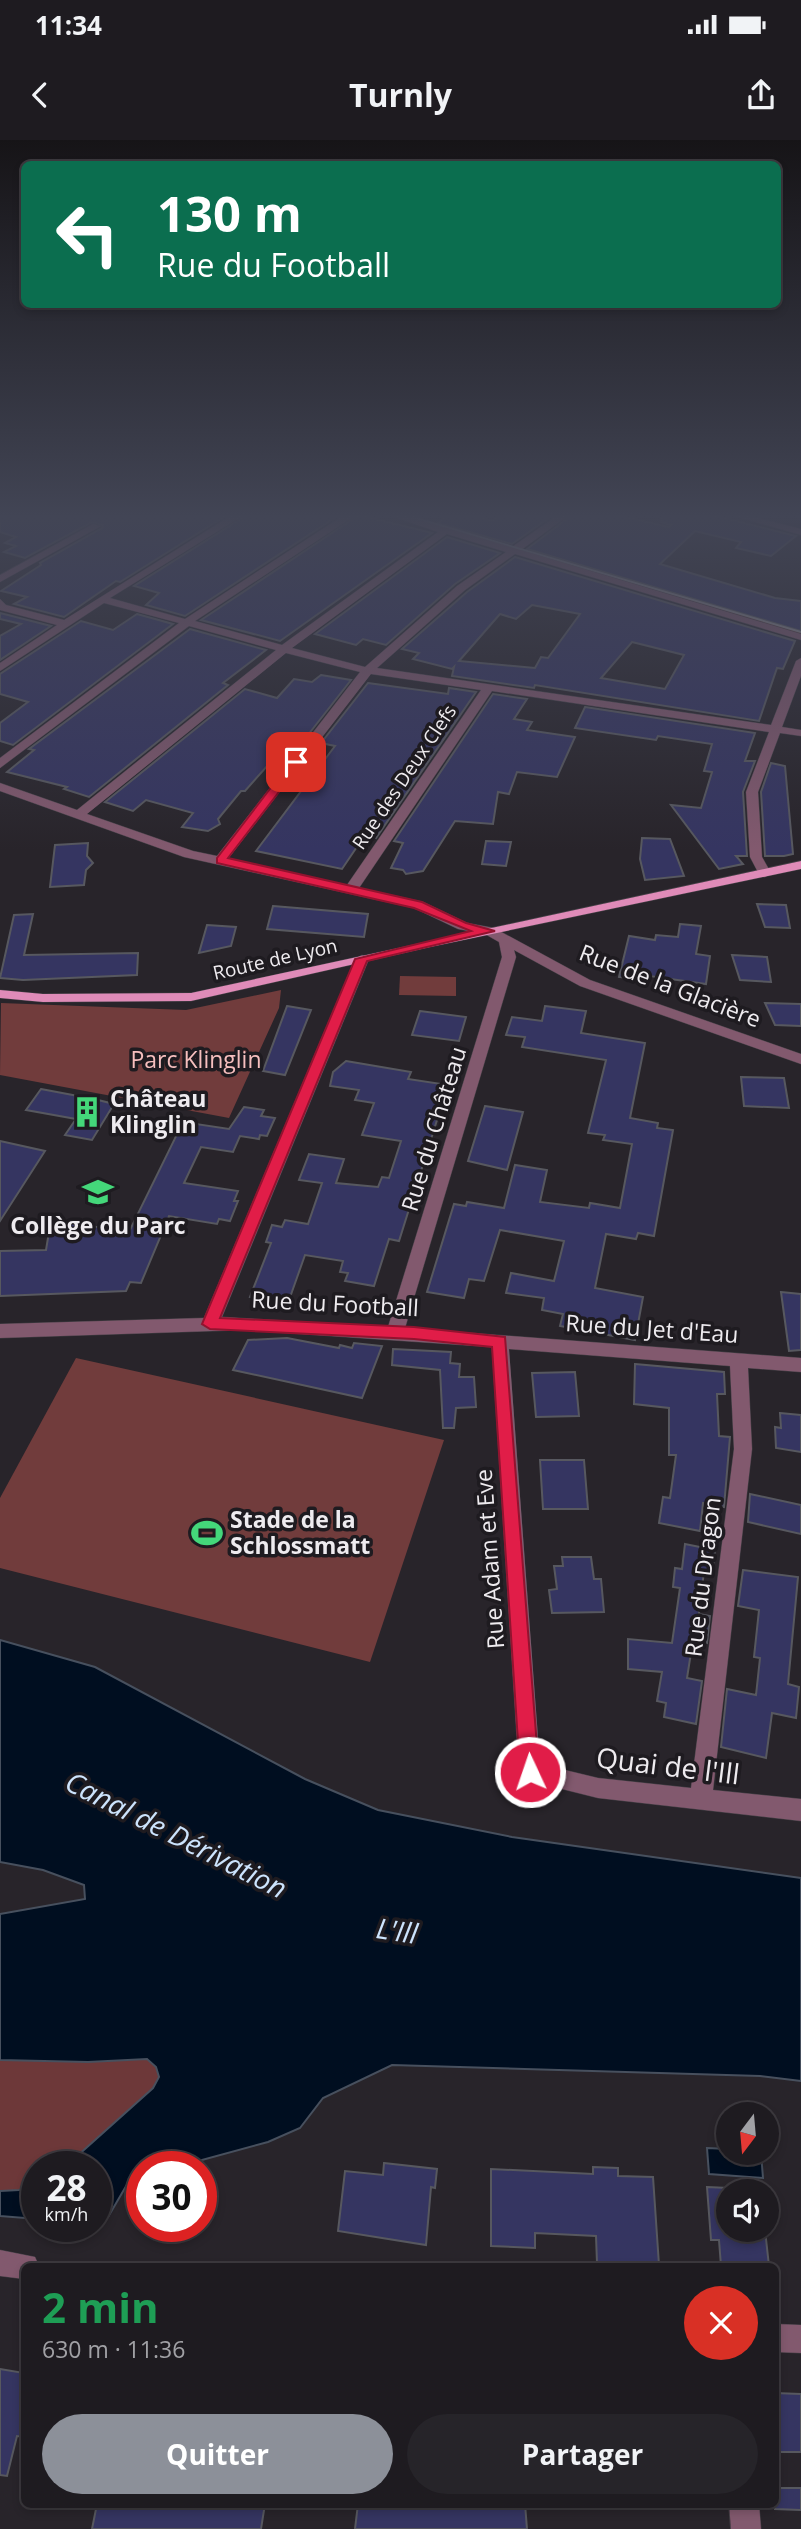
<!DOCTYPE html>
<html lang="fr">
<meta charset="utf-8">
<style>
:root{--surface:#1e1b20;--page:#262429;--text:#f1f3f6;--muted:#a1a1a5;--line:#3c393e;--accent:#8c9099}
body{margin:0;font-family:"Open Sans",sans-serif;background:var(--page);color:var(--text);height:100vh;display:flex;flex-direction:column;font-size:26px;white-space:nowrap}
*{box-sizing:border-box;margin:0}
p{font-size:23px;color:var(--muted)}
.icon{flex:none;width:38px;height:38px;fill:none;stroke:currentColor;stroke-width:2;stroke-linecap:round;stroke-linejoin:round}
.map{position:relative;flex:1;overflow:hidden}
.drawer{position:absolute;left:21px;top:2123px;width:758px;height:245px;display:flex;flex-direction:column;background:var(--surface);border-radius:10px;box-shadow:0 4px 10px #0003,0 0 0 2px var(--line)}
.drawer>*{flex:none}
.guide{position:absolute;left:21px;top:21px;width:760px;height:147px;border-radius:10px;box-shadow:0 4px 10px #0003,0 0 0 2px var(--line);background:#0b6e4f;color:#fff;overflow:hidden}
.needle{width:46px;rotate:196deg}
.tools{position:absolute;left:716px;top:1962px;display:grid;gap:14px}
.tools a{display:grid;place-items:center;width:63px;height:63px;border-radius:50%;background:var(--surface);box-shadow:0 4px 10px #0003,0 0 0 2px var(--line);font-size:35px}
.speed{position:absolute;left:21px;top:2011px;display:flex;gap:14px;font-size:35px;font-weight:700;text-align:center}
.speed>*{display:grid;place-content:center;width:91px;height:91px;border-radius:50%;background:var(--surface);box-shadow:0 4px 10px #0003,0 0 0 2px var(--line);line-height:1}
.speed small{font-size:18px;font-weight:400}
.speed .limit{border:10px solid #d22;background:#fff;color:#111}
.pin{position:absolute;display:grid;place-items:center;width:60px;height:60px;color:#fff;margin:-30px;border-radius:14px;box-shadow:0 4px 10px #0006}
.me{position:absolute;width:77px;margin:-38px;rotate:357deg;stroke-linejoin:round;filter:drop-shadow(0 0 5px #0008)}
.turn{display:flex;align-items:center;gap:24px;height:147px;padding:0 21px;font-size:32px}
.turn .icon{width:91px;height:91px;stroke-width:2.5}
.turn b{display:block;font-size:49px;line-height:60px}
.round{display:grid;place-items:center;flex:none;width:74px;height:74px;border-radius:37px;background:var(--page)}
.headline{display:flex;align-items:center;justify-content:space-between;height:119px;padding:0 21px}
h1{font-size:42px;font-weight:700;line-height:52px;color:#1e9e55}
.primary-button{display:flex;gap:14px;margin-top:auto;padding:14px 21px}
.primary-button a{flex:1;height:80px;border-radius:42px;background:var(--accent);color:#fff;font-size:28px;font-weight:700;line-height:80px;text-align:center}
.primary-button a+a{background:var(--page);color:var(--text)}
.status{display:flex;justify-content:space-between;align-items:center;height:49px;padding:0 35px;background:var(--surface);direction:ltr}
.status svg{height:19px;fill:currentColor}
header{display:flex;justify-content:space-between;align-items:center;height:91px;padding:0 21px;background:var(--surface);font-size:32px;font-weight:700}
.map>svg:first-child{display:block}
.green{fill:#713c3c}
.forest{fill:#6d3839}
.water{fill:#000e20;stroke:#47505e;stroke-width:2}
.building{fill:#353561;stroke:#57585f;stroke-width:2;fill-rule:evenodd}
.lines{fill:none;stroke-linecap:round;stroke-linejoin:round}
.minor-casing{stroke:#444046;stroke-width:1}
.major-casing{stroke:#444046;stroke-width:1}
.minor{fill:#82596e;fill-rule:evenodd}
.major{fill:#df8bb8;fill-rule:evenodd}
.tram{stroke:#908d91;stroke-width:2}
.route{fill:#e11d48;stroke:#92132f;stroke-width:2}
.labels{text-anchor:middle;stroke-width:7;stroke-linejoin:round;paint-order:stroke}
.far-street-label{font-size:19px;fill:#eeebef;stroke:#1e1b20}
.street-label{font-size:23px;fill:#eeebef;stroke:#1e1b20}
.park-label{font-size:23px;fill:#f6bfbe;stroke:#1e1b20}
.poi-label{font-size:23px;font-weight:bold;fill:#eeebef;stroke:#1e1b20;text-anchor:start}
.near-street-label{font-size:28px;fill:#eeebef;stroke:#1e1b20}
.near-water-label{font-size:28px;font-style:italic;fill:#cde4fd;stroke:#1e1b20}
</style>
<div class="status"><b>11:34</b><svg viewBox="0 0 49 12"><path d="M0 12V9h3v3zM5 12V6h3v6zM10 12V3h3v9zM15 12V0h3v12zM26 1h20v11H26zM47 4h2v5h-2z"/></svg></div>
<header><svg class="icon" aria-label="back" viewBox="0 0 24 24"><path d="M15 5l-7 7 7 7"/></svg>Turnly<svg class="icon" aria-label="share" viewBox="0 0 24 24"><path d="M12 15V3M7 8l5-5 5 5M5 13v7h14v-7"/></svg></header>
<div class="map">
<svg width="801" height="2389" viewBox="0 0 801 2389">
<rect width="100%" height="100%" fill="#28242a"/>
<g class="green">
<polygon points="537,411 801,490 801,495 529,415"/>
<polygon points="400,836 456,837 456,856 399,855"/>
<polygon points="281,850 279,868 229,978 0,935 1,863 186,870"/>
<polygon points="76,1218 444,1300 370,1522 0,1428 0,1358"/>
</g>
<polygon class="forest" points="147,1919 156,1927 159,1937 153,1948 66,2026 37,2026 37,2044 19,2050 0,2051 0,1920 88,1922"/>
<g class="water">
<polygon points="0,1500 95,1527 305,1639 378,1670 512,1697 801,1738 801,1941 760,1936 392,1925 323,1958 300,1988 268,2002 180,2026 142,2026 142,2037 129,2041 108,2077 96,2079 96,2026 66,2026 153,1948 159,1937 156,1927 147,1919 88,1922 0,1920 0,1774 85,1759 84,1745 43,1730 0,1722"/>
<polygon points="707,2008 728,2009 728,2012 761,2013 763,2038 709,2034"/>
<polygon points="37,2044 37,2079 0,2076 0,2051 19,2050"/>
</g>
<g class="building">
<polygon points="0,375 227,375 120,442 116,441 64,477 14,464 27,457 1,451 41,425 40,423 102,388 103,385 92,382 25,418 4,412 16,406 5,403 16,397 0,392"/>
<polygon points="247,375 339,375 185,476 146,465 159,453 134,446"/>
<polygon points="359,375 432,393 280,501 201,480"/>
<polygon points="450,375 469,375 492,381 501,375 553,375 512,404 438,383"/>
<polygon points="572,375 616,375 669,387 671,385 661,382 662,375 712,375 796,396 771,416 736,408 741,402 695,391 660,424 775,458 801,461 801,491 527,409"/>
<polygon points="447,397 500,413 455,444 386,505 363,499 356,505 315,494"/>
<path d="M515 417 795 501 783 529 777 528 759 581 535 545 534 548 452 536 454 527 452 529 413 519 419 513 402 509 467 452ZM532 465 580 474 548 518 541 517 535 528 459 521 500 474 516 479ZM632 502 684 515 665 549 601 538Z"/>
<polygon points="0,473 51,486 0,520 0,496 21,484 0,479"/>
<polygon points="137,474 173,484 13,605 0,601 0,583 28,562 0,554 0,534 81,481 113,490"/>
<polygon points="190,489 266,510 223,543 228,545 89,657 64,649 67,647 7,632 34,610 29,609"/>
<polygon points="321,535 351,540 304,600 292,598 245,651 241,651 218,679 220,684 208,691 182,687 193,673 146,660 133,671 105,662 245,549 277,558 294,539 312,542"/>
<polygon points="368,543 448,554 449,548 476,552 376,698 365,695 342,729 256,711 335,606 321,603"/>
<polygon points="493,554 527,559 514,579 532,582 527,590 575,597 557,637 517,632 509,654 498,652 493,684 455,681 423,731 406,734 403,730 391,728 403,703 394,701"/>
<polygon points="585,567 755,593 745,621 755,621 743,652 747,716 736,716 743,724 719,729 671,665 701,668 712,632 704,631 712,604 658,596 656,600 575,588"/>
<polygon points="771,623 785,626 793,714 784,716 765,716 761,652"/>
<polygon points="642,698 670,699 684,736 645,740 640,719"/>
<polygon points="486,701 511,702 506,726 482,724"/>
<polygon points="88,703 87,716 93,723 86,730 84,745 50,747 55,705"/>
<polygon points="757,764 786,765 790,788 765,787"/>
<polygon points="273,766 368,774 364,797 267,789"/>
<polygon points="33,774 24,815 138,813 137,835 23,840 0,838 14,775"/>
<polygon points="680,784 701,786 696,814 710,816 706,844 643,835 642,840 619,837 629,796 655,800 656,795 678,797"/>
<polygon points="207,785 236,787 231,806 199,813"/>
<polygon points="732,815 767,817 771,842 740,840"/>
<polygon points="765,863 801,864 801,886 775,885"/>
<polygon points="287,866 311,870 285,935 263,931"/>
<polygon points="545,866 586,871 581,893 645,903 630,978 658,983 657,988 673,990 654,1096 638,1093 636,1099 606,1094 595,1148 643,1157 635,1200 560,1186 563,1174 542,1170 544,1158 506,1153 511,1133 554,1141 564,1101 500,1090 484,1141 469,1139 464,1158 427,1152 454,1064 466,1066 467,1062 504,1068 515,1025 547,1030 540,1062 589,1068 590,1063 620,1068 632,1004 603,1000 605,995 588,993 606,920 522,907 525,897 506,895 512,877 542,881"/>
<polygon points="420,871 466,877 459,901 412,895"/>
<polygon points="346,921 411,932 408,939 448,945 399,1101 389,1099 374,1146 345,1141 348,1133 340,1132 343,1121 305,1115 288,1163 250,1157 271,1103 266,1102 272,1085 282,1087 285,1080 308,1084 322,1043 299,1040 309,1014 344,1019 336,1043 378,1047 382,1037 389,1038 401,1001 362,995 374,963 355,960 359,950 330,946 333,932"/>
<polygon points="741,937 784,938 789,968 744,966"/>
<polygon points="41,949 94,959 114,964 92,1000 65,995 76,979 26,970"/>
<polygon points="485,966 523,972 507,1030 468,1021"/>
<polygon points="244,967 264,970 261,976 275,978 267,996 260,995 259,999 240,996 233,1012 201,1007 184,1043 238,1051 234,1061 238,1061 230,1081 219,1079 217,1084 169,1076 141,1143 130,1142 126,1151 0,1156 0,1111 46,1110 51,1080 129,1092 183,982 229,989"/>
<polygon points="0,1001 45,1011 0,1081"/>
<polygon points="781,1152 801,1154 801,1210 789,1211"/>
<polygon points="287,1198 339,1208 340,1205 352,1208 354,1203 382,1206 362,1258 233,1230 248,1200"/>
<polygon points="393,1209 451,1212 450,1223 460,1224 459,1237 474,1237 476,1267 456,1268 454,1288 443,1288 440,1230 392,1225"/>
<polygon points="635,1224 724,1232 725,1254 717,1254 719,1296 730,1297 724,1367 703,1363 700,1391 659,1383 663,1357 670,1358 676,1315 669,1315 669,1268 634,1264"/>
<polygon points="575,1232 579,1276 536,1277 532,1233"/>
<polygon points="780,1273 801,1275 801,1312 776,1308 775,1287 781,1288"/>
<polygon points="540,1320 584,1320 588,1369 543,1369"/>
<polygon points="750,1354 801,1365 801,1394 748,1382"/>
<polygon points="685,1404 715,1410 712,1433 704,1431 699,1474 710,1476 707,1503 693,1500 687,1538 702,1541 696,1584 664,1577 666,1563 657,1561 662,1532 628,1529 628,1499 672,1503 680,1448 673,1447 675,1428 682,1429"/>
<polygon points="562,1417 591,1417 594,1439 601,1439 604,1472 552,1473 549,1450 557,1449 554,1426 563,1426"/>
<polygon points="743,1430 798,1437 788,1544 799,1547 796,1578 772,1573 766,1618 721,1607 727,1549 756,1555 760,1518 754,1517 759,1470 738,1466"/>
<polygon points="384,2023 437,2029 435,2048 431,2047 426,2105 338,2091 345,2031 383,2035"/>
<polygon points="593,2027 618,2028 618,2036 653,2037 659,2125 597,2123 596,2096 535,2093 535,2108 491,2106 491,2029 593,2034"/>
<polygon points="707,2047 728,2048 728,2090 765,2090 769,2126 721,2126 719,2100 711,2100"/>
<polygon points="0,2229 24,2233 24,2297 17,2296 7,2336 0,2335"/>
<polygon points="775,2253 801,2254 801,2312 775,2312"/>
<polygon points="775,2348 801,2348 801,2370 775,2369"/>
<polygon points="97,2364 265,2364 261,2389 92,2389"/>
<polygon points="358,2364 525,2364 527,2389 355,2389"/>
</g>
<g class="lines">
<defs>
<g id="minor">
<path d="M232 375H244L110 458 185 479 344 375H356L195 481 282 505 438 392 388 375H403L512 407 558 375H569L521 410 801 494V500L515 414 465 450 377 528 771 585 796 521 801 518V536L782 587 801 590V596L780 593 758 652 762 717 771 733 765 737 760 736 750 717 746 652 769 592 492 551 359 748 423 762 467 783 494 788 590 840 801 914V924L580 846 514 810 516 817 405 1188 801 1218V1232L748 1228 752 1309 713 1650 801 1659V1681L598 1658 522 1639 519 1632 492 1207 243 1190 0 1198V1184L204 1178 355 819 362 815 369 819 222 1177 388 1187 502 817 499 802 485 794 458 789 414 768 184 717 0 651V643L77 670 276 510 189 486 0 628V618L179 483 104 463 0 531V523L57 485 0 470V459L6 465 64 480ZM447 394 506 412 457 446 365 527 292 508ZM286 513 360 532 217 716 193 711 87 674ZM371 534 481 550 347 745 228 719ZM509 1209 730 1226 734 1309 691 1648 598 1638 540 1624Z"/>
<polygon points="731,375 747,375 801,389 801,395"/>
<polygon points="93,384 101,386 0,442 0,435"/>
<polygon points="0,2110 35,2117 39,2126 24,2126 24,2139 0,2136"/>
<polygon points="775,2184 801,2185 801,2213 775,2212"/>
<polygon points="729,2364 759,2364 761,2389 731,2389"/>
</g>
<polygon id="major" points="801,721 801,729 430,807 191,861 43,862 0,858 0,850 43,854 191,853"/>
</defs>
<use href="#minor" class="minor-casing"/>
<use href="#major" class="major-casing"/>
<use href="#minor" class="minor"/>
<use href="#major" class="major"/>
<polyline class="tram" points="406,375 801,492"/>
</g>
<linearGradient id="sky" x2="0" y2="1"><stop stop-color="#161417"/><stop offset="0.53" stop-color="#424555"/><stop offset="1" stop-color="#424555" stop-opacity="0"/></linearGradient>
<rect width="801" height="710" fill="url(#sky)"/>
<polygon class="route" points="292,620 302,622 228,718 422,762 466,783 495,791 367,821 220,1178 414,1187 505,1197 539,1632 537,1639 530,1641 523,1639 520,1632 492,1207 414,1199 210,1189 202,1184 355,819 471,791 414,768 217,723 217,718"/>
<defs>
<symbol id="building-bare" viewBox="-9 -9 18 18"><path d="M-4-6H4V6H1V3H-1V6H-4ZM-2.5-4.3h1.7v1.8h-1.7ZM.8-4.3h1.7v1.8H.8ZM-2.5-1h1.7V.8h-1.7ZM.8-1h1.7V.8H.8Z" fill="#44d77a" stroke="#1e1b20" stroke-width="2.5" paint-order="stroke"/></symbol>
<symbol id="school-bare" viewBox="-9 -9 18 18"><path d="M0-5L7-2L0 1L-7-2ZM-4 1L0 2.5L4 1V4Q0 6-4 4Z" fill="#44d77a" stroke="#1e1b20" stroke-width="2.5" paint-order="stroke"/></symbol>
<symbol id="stadium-bare" viewBox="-9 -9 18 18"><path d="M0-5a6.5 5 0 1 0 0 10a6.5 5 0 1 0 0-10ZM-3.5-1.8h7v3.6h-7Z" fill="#44d77a" stroke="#1e1b20" stroke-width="2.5" paint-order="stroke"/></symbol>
</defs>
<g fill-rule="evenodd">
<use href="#building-bare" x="65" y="950" width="44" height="44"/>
<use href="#school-bare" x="76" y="1030" width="44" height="44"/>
<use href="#stadium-bare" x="185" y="1371" width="44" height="44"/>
</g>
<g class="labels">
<g class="far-street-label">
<text transform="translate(404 637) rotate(-56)" y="7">Rue des Deux Clefs</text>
<text transform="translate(275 819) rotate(-13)" y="7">Route de Lyon</text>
</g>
<g class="street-label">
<text transform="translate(670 846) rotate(21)" y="8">Rue de la Glacière</text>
<text transform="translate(434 989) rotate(-73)" y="8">Rue du Château</text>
<text transform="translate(335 1164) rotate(3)" y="8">Rue du Football</text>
<text transform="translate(652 1189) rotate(4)" y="8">Rue du Jet d'Eau</text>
<text transform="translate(490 1419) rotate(-94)" y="8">Rue Adam et Eve</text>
<text transform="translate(703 1437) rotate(-83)" y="8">Rue du Dragon</text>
</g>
<g class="park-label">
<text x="196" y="928">Parc Klinglin</text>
</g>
<g class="poi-label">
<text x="110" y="967">Château<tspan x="110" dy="26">Klinglin</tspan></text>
<text x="98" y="1094" text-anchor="middle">Collège du Parc</text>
<text x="230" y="1388">Stade de la<tspan x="230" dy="26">Schlossmatt</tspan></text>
</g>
<g class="near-street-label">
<text transform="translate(668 1626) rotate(7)" y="10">Quai de l'Ill</text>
</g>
<g class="near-water-label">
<text transform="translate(176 1695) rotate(27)" y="10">Canal de Dérivation</text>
<text transform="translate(397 1791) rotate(9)" y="10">L'Ill</text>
</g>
</g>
</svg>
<div class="tools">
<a><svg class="needle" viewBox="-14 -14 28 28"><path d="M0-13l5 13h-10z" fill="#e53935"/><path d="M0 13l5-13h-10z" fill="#a1a1a5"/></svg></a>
<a><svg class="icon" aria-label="sound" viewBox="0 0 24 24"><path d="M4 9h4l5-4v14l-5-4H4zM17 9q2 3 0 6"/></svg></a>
</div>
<div class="speed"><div>28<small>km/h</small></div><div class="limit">30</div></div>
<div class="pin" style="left:296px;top:622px;background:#d93025"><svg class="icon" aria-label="arrive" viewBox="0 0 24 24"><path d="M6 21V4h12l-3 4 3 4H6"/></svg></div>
<svg class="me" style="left:530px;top:1632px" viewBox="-20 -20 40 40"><circle r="17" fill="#e11d48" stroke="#fff" stroke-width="3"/><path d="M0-11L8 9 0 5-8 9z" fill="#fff"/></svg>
<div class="guide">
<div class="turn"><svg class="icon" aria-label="left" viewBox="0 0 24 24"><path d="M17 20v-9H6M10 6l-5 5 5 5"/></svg><div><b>130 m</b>Rue du Football</div></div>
</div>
<section class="drawer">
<div class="headline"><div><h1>2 min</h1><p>630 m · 11:36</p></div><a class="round" style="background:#d93025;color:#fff"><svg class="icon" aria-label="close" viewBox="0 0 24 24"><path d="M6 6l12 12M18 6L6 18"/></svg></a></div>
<div class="primary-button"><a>Quitter</a><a>Partager</a></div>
</section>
</div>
